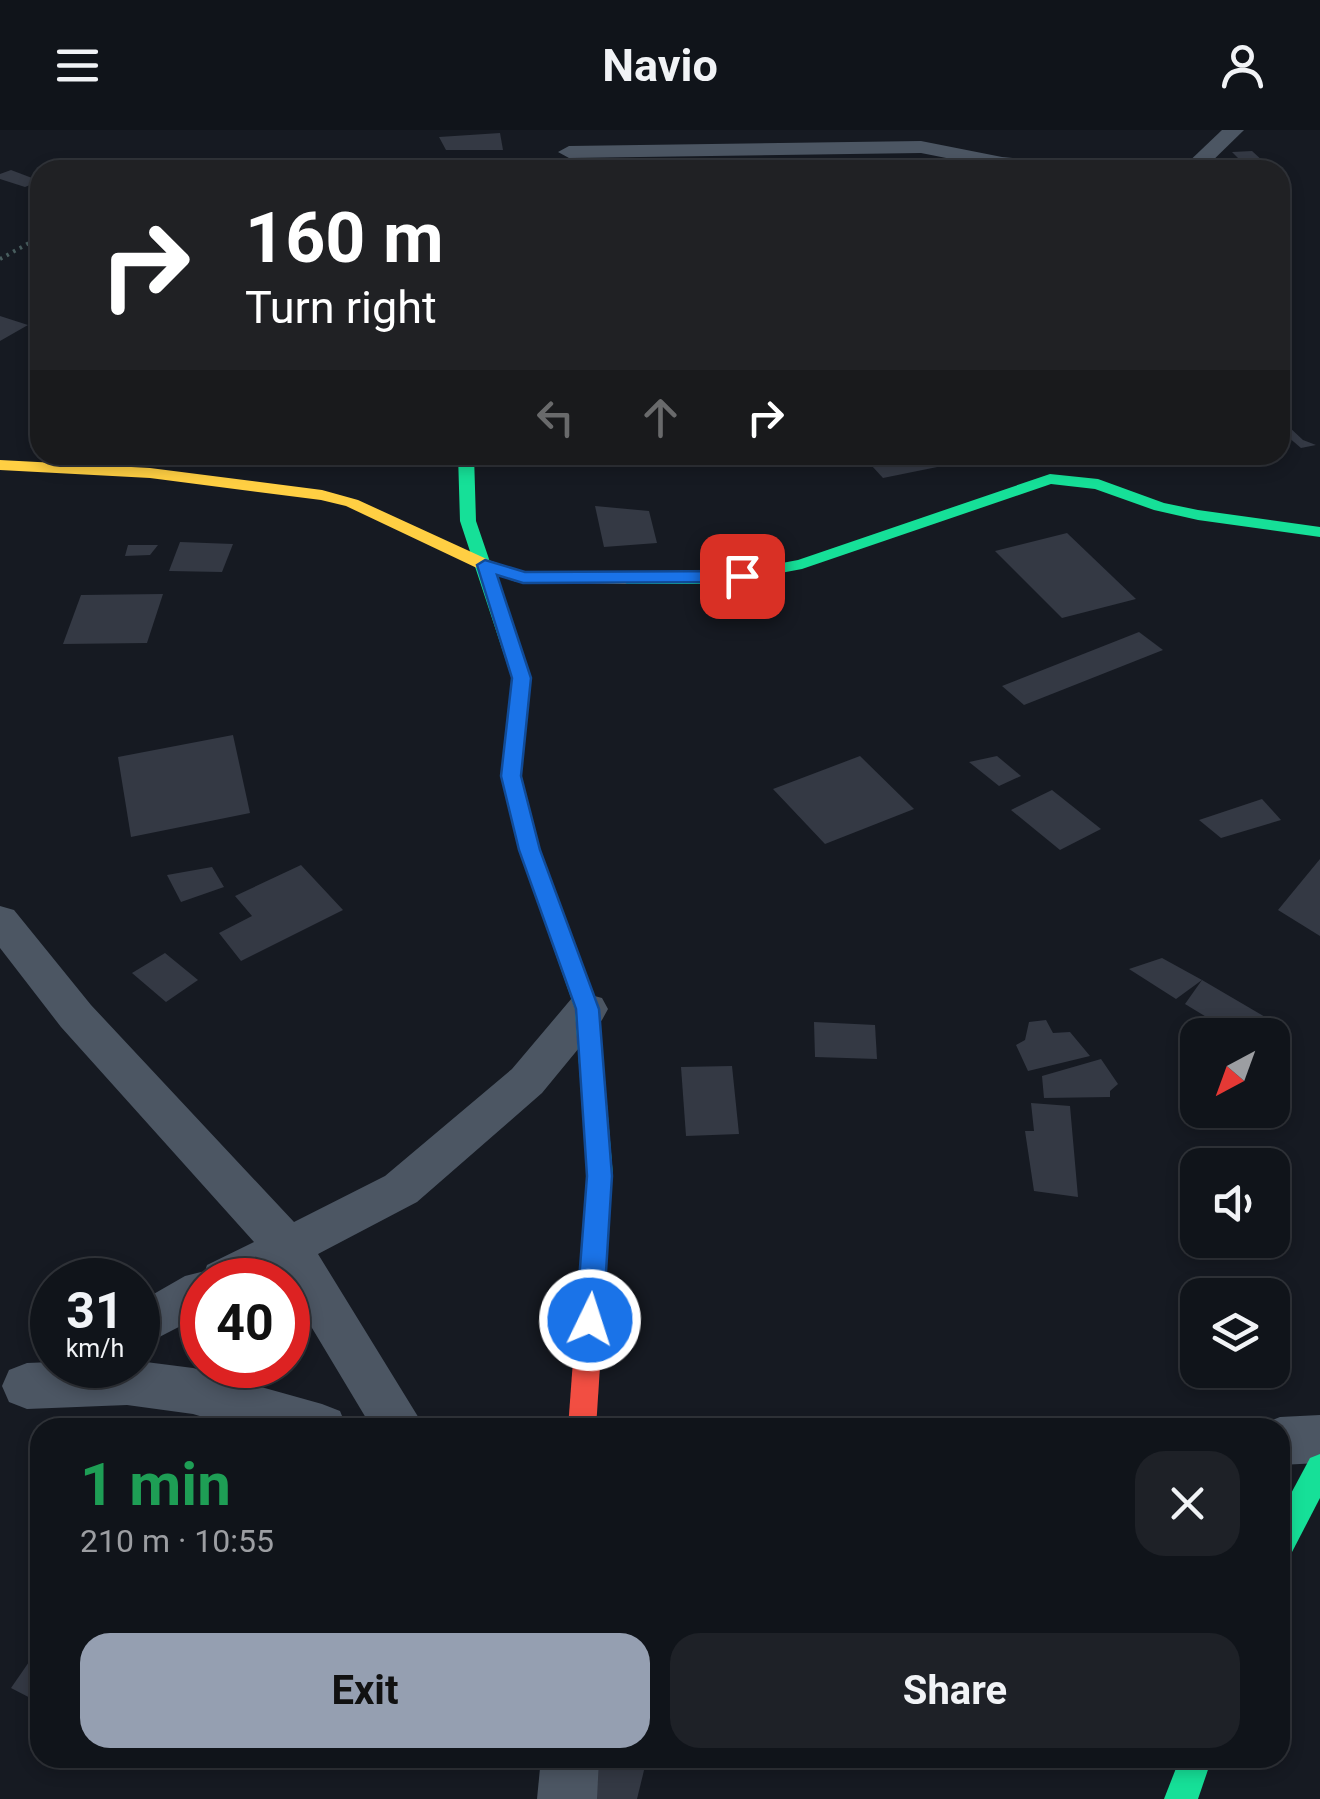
<!DOCTYPE html>
<meta charset="utf-8">
<style>
:root{--surface:#10141a;--page:#1e2127;--text:#f1f3f6;--muted:#9c9ea2;--line:#303339;--accent:#959fb1}
body{margin:0;font-family:Roboto,sans-serif;background:var(--page);color:var(--text);height:100vh;display:flex;flex-direction:column;font-size:38px;white-space:nowrap}
*{box-sizing:border-box;margin:0}
p{font-size:32px;color:var(--muted)}
.icon{flex:none;width:55px;height:55px;fill:none;stroke:currentColor;stroke-width:2;stroke-linecap:round;stroke-linejoin:round}
.map{position:relative;flex:1;overflow:hidden}
.details{position:absolute;left:30px;top:1288px;width:1260px;height:350px;display:flex;flex-direction:column;background:var(--surface);border-radius:30px;box-shadow:0 5px 15px #0003,0 0 0 2px var(--line)}
.details>*{flex:none}
.guide{position:absolute;left:30px;top:30px;width:1260px;height:305px;border-radius:30px;box-shadow:0 5px 15px #0003,0 0 0 2px var(--line);background:#202124;color:#fff;overflow:hidden}
.needle{width:65px;rotate:221deg}
.fabs{position:absolute;left:1180px;top:888px;display:grid;gap:20px}
.fabs a{display:grid;place-items:center;width:110px;height:110px;border-radius:20px;background:var(--surface);box-shadow:0 5px 15px #0003,0 0 0 2px var(--line);font-size:50px}
.speed{position:absolute;left:30px;top:1128px;display:flex;gap:20px;font-size:50px;font-weight:700;text-align:center}
.speed>*{display:grid;place-content:center;width:130px;height:130px;border-radius:50%;background:var(--surface);box-shadow:0 5px 15px #0003,0 0 0 2px var(--line);line-height:1}
.speed small{font-size:25px;font-weight:400}
.speed .limit{border:15px solid #d22;background:#fff;color:#111}
.pin{position:absolute;display:grid;place-items:center;width:85px;height:85px;color:#fff;margin:-42px;border-radius:20px;box-shadow:0 5px 15px #0006}
.me{position:absolute;width:110px;margin:-55px;rotate:4deg;stroke-linejoin:round;filter:drop-shadow(0 0 8px #0008)}
.turn{display:flex;align-items:center;gap:35px;height:210px;padding:0 50px;font-size:45px}
.turn .icon{width:130px;height:130px;stroke-width:2.5}
.turn b{display:block;font-size:70px;line-height:85px}
.lanes{display:flex;align-items:center;height:95px;padding:0 50px;background:#0003;justify-content:center;gap:50px;direction:ltr}
.lanes .off{opacity:.35}
.round{display:grid;place-items:center;flex:none;width:105px;height:105px;border-radius:30px;background:var(--page)}
.head{display:flex;align-items:center;justify-content:space-between;height:170px;padding:0 50px}
h1{font-size:60px;font-weight:700;line-height:75px;color:#1e9e55}
.action{display:flex;gap:20px;margin-top:auto;padding:20px 50px}
.action a{flex:1;height:115px;border-radius:30px;background:var(--accent);color:#111;font-size:40px;font-weight:700;line-height:115px;text-align:center}
.action a+a{background:var(--page);color:var(--text)}
header{display:flex;justify-content:space-between;align-items:center;height:130px;padding:0 50px;background:var(--surface);font-size:45px;font-weight:700}
.map>svg:first-child{display:block}
.building{fill:#343944}
.lines{fill:none;stroke-linecap:round;stroke-linejoin:round}
.path{stroke:#485d5e;stroke-width:4;stroke-dasharray:2.5 5;stroke-linecap:butt}
.street{fill:#4c5663;fill-rule:evenodd}
.fast{fill:#16e098;fill-rule:evenodd}
.slow{fill:#ffcf43;fill-rule:evenodd}
.jam{fill:#f24e42;fill-rule:evenodd}
.route{fill:#1a73e8;stroke:#114b97;stroke-width:2.5}
</style>
<header><svg class="icon" aria-label="menu" viewBox="0 0 24 24"><path d="M4 6h16M4 12h16M4 18h16"/></svg>Navio<svg class="icon" aria-label="person" viewBox="0 0 24 24"><circle cx="12" cy="8" r="4"/><path d="M4 21q1-7 8-7t8 7"/></svg></header>
<div class="map">
<svg width="1320" height="1669" viewBox="0 0 1320 1669">
<rect width="100%" height="100%" fill="#161a22"/>
<g class="building">
<polygon points="500,3 503,20 446,20 439,7"/>
<polygon points="1252,21 1265,33 1245,35 1232,22"/>
<polygon points="11,40 40,51 25,57 0,49 0,44"/>
<polygon points="0,186 28,195 0,211"/>
<polygon points="1288,296 1303,310 1316,315 1301,318 1280,300"/>
<polygon points="928,325 943,325 952,334 883,348 872,336"/>
<polygon points="595,376 649,381 657,413 604,417"/>
<polygon points="1067,403 1136,469 1062,488 995,421"/>
<polygon points="180,412 233,414 222,442 169,441"/>
<polygon points="128,415 158,415 150,425 125,426"/>
<polygon points="163,464 147,513 63,514 81,465"/>
<polygon points="1139,502 1163,520 1024,575 1002,556"/>
<polygon points="233,605 250,683 131,707 118,627"/>
<polygon points="860,626 914,679 825,714 773,659"/>
<polygon points="997,626 1021,646 999,656 969,632"/>
<polygon points="1052,660 1101,699 1060,720 1011,680"/>
<polygon points="1262,669 1281,690 1221,708 1199,690"/>
<polygon points="1320,729 1320,806 1278,780"/>
<polygon points="301,735 343,780 241,831 219,803 252,786 235,766"/>
<polygon points="212,737 224,757 181,772 167,745"/>
<polygon points="165,823 198,850 166,872 132,843"/>
<polygon points="1162,828 1202,850 1176,869 1129,839"/>
<polygon points="1202,850 1272,891 1258,905 1236,905 1185,874"/>
<polygon points="1046,890 1053,903 1070,902 1090,926 1028,941 1016,915 1025,910 1029,892"/>
<polygon points="814,892 875,895 877,929 815,927"/>
<polygon points="1101,929 1118,954 1110,961 1110,967 1044,968 1042,946"/>
<polygon points="732,936 739,1004 686,1006 681,937"/>
<polygon points="1031,973 1070,976 1078,1067 1034,1061 1025,1001 1034,1001"/>
<polygon points="40,1516 40,1573 11,1558"/>
<polygon points="586,1628 647,1628 637,1669 580,1669"/>
</g>
<g class="lines">
<polyline class="path" points="0,129 40,107"/>
<g class="street">
<polygon points="1222,0 1244,0 1203,40 1180,40"/>
<polygon points="921,11 1002,27 1077,34 1088,40 1002,39 921,23 569,28 558,22 569,16"/>
<polygon points="0,776 14,780 91,875 294,1092 385,1046 512,939 572,868 587,864 602,868 608,879 602,890 542,963 417,1072 318,1124 425,1298 372,1298 288,1158 288,1150 279,1144 268,1150 202,1150 202,1185 138,1218 138,1173 185,1146 205,1141 207,1135 254,1112 61,897 0,818"/>
<polygon points="138,1231 193,1238 322,1274 340,1281 347,1298 240,1298 193,1284 127,1275 27,1279 9,1272 2,1256 9,1240 27,1233 52,1232 138,1235"/>
<polygon points="1320,1285 1320,1333 1280,1335 1280,1298 1260,1298 1262,1294 1280,1287"/>
<polygon points="541,1628 599,1628 597,1669 537,1669"/>
</g>
<g class="fast">
<polygon points="458,325 474,325 476,391 530,549 521,646 539,720 599,879 613,1046 607,1077 598,1080 589,1077 585,1069 587,1046 575,879 519,720 501,646 512,549 460,391"/>
<polygon points="1050,344 1098,349 1164,373 1198,380 1320,397 1320,407 1198,390 1154,380 1095,359 1051,354 802,439 722,454 625,454 616,449 625,444 722,444 798,430"/>
<polygon points="1320,1324 1320,1368 1291,1424 1280,1429 1280,1384 1310,1328"/>
<polygon points="1180,1628 1212,1628 1198,1669 1164,1669"/>
</g>
<polygon class="slow" points="0,330 150,338 322,360 358,370 491,431 525,443 625,444 634,449 625,454 517,452 479,439 346,376 321,370 150,348 0,340"/>
<polygon class="jam" points="598,1058 607,1061 611,1069 596,1298 568,1298 585,1069 589,1061"/>
</g>
<polygon class="route" points="485,430 525,442 742,441 751,446 742,452 523,453 497,445 531,548 521,646 540,720 599,879 612,1046 603,1190 599,1198 590,1202 580,1198 576,1190 587,1046 576,879 519,720 501,646 512,548 477,435"/>
</svg>
<div class="fabs">
<a><svg class="needle" viewBox="-14 -14 28 28"><path d="M0-13l5 13h-10z" fill="#e53935"/><path d="M0 13l5-13h-10z" fill="#9c9ea2"/></svg></a>
<a><svg class="icon" aria-label="sound" viewBox="0 0 24 24"><path d="M4 9h4l5-4v14l-5-4H4zM17 9q2 3 0 6"/></svg></a>
<a><svg class="icon" aria-label="layers" viewBox="0 0 24 24"><path d="M12 4l9 5-9 5-9-5zM3 14l9 5 9-5"/></svg></a>
</div>
<div class="speed"><div>31<small>km/h</small></div><div class="limit">40</div></div>
<div class="pin" style="left:742px;top:446px;background:#d93025"><svg class="icon" aria-label="arrive" viewBox="0 0 24 24"><path d="M6 21V4h12l-3 4 3 4H6"/></svg></div>
<svg class="me" style="left:590px;top:1190px" viewBox="-20 -20 40 40"><circle r="17" fill="#1a73e8" stroke="#fff" stroke-width="3"/><path d="M0-11L8 9 0 5-8 9z" fill="#fff"/></svg>
<div class="guide">
<div class="turn"><svg class="icon" aria-label="right" viewBox="0 0 24 24"><path d="M7 20v-9h11M14 6l5 5-5 5"/></svg><div><b>160 m</b>Turn right</div></div>
<div class="lanes"><svg class="icon off" aria-label="left" viewBox="0 0 24 24"><path d="M17 20v-9H6M10 6l-5 5 5 5"/></svg><svg class="icon off" aria-label="ahead" viewBox="0 0 24 24"><path d="M12 20V5M6 11l6-6 6 6"/></svg><svg class="icon" aria-label="right" viewBox="0 0 24 24"><path d="M7 20v-9h11M14 6l5 5-5 5"/></svg></div>
</div>
<section class="details">
<div class="head"><div><h1>1 min</h1><p>210 m · 10:55</p></div><a class="round"><svg class="icon" aria-label="close" viewBox="0 0 24 24"><path d="M6 6l12 12M18 6L6 18"/></svg></a></div>
<div class="action"><a>Exit</a><a>Share</a></div>
</section>
</div>
